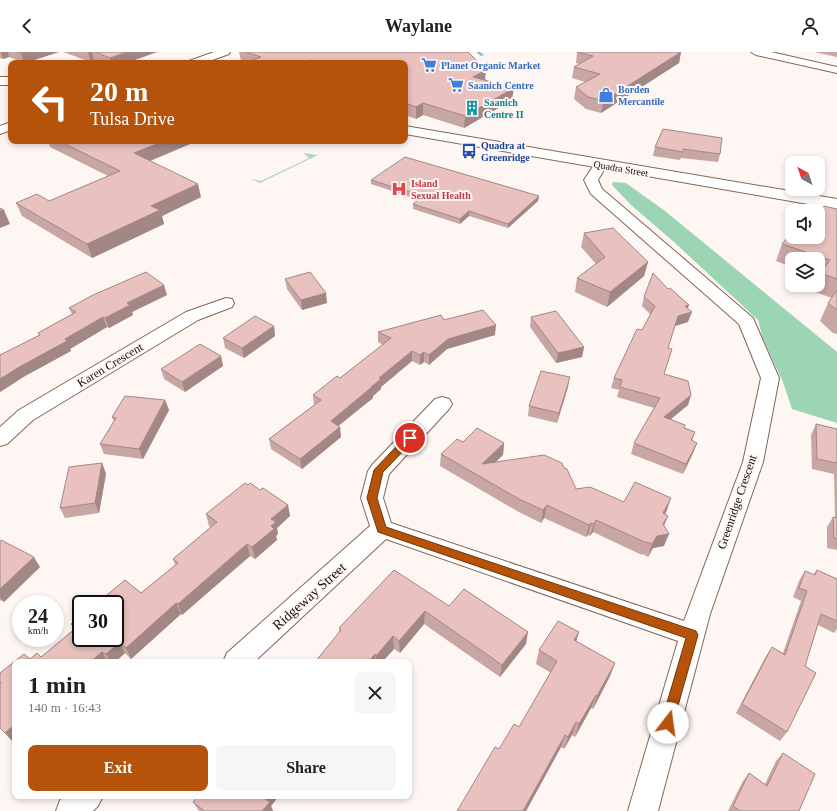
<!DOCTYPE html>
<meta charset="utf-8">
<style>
:root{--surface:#fff;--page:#f6f6f6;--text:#202124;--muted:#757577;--accent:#b45309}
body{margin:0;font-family:"Times New Roman",serif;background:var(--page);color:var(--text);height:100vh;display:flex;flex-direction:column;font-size:15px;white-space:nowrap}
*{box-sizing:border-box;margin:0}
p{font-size:13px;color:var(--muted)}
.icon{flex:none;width:22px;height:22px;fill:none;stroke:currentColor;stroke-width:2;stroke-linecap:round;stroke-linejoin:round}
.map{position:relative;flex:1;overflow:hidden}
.sheet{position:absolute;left:12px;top:607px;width:400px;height:140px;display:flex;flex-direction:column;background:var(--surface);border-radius:8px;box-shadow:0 2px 6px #0003}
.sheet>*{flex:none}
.top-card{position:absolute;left:8px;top:8px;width:400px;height:84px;border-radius:8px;box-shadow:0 2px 6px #0003;background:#b45309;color:#fff;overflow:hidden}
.needle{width:26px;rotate:320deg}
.buttons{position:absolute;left:785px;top:104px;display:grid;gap:8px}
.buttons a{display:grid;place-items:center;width:40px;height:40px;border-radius:8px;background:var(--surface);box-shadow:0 2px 6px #0003;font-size:20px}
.speed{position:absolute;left:12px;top:543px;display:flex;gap:8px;font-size:20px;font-weight:700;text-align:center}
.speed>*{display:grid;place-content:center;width:52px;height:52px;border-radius:50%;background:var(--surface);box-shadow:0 2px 6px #0003;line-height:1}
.speed small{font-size:10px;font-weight:400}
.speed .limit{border:2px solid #111;border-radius:6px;background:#fff;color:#111}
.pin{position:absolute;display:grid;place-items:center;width:34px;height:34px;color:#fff;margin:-17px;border:2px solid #fff;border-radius:50%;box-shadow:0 1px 4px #0007}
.me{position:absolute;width:44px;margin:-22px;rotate:15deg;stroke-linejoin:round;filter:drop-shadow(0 0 3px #0008)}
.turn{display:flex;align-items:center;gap:14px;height:84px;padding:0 16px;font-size:18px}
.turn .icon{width:52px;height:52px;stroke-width:2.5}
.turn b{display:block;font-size:28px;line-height:34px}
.round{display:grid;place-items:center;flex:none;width:42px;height:42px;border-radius:8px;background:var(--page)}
.summary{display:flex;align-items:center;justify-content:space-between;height:68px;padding:0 16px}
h1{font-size:24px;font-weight:700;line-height:30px}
.cta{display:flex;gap:8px;margin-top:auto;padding:8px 16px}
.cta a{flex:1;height:46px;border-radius:8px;background:var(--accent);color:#fff;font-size:16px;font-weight:700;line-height:46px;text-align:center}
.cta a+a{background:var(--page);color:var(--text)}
header{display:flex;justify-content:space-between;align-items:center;height:52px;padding:0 16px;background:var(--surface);font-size:18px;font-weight:700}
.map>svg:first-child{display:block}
.green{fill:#abdbbf}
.forest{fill:#9bd5b4}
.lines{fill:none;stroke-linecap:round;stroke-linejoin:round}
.stream{fill:#84badd;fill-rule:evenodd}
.minor-casing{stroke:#856558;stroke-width:2}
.tertiary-casing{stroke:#856558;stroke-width:2}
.secondary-casing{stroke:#856558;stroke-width:2}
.minor{fill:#fff;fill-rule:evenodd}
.tertiary{fill:#fff;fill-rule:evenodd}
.secondary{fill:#fff;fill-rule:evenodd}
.wall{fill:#c8a6a3}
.shaded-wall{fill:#a38785}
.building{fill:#e9c1be;stroke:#a38785}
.route{fill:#b45309;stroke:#753606}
.labels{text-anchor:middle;stroke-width:4;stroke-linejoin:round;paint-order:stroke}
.far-shop-label{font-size:10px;font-weight:bold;fill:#366cbe;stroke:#fdf6f2;text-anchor:start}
.far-culture-label{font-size:10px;font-weight:bold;fill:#0d838f;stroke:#fdf6f2;text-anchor:start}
.far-transit-label{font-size:10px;font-weight:bold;fill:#164399;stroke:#fdf6f2;text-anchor:start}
.far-street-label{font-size:10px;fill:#170b07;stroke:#fdf6f2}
.far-health-label{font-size:10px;font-weight:bold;fill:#be3a42;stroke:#fdf6f2;text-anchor:start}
.street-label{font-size:12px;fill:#170b07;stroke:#fdf6f2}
.near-street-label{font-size:14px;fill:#170b07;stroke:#fdf6f2}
</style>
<header><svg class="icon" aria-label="back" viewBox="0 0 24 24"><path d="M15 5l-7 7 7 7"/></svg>Waylane<svg class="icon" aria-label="person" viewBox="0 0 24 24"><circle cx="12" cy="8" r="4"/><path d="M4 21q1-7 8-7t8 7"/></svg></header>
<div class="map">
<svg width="837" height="759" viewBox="0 0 837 759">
<rect width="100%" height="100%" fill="#fdf6f2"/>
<polygon class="green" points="303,101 318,103 260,131 251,127 261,129 309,106"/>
<polygon class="forest" points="613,130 626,131 665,159 837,300 837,371 792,357 783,330 763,287 758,268 674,190 631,153 612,133"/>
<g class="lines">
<polygon class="stream" points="476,0 480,0 484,3 481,4"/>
<defs>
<g id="minor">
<polygon points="601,109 606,110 607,113 598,128 602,137 753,266 779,326 763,410 710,562 658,759 628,759 678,589 386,487 254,610 223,610 227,601 370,474 361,446 368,419 372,413 435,347 442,345 449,347 452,352 449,357 389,422 383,446 391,471 684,569 743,410 761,326 739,272 591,142 584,128 596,110"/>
<polygon points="226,246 232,247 234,251 232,255 198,268 33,368 7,392 0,394 0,375 19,358 186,260"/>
<polygon points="65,744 103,744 98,754 93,759 56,759 60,748"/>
</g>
<polygon id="tertiary" points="751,0 771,0 837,15 837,21 756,3"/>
<g id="secondary">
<polygon points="214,0 230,0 229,2 204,11 187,11 189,9"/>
<rect x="0" y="25" width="11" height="8"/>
<polygon points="11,70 11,78 0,82 0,74"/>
<polygon points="405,74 837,147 837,157 405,82"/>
</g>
</defs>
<use href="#minor" class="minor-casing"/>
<use href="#tertiary" class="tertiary-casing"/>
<use href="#secondary" class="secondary-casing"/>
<use href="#minor" class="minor"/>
<use href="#tertiary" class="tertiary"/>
<use href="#secondary" class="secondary"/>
</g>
<g class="wall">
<polygon points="0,0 59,0 25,11 9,5 3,7 0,6"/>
<polygon points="63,0 157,0 126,11 101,11 94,9 91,10"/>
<polygon points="239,0 468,0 486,28 512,48 464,76 423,63 416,67 405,63 405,11 244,11 246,10 241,9"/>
<polygon points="577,0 681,0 679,11 601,61 586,57 574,47 576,35 585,30 572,26 574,15 579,12 576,11"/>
<polygon points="814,0 837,0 837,5"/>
<polygon points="663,77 720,102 718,110 681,106 680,108 653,104 655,95"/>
<polygon points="48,89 197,89 150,109 201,145 162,164 164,172 92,206 22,164 16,151 49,149 108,124 50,95"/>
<polygon points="371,128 539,144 538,149 508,176 469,164 460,172 413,157 413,152 419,148 371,132"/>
<polygon points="837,157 837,282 833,281 820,269 828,251 832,246 812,239 815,233 818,233 819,224 818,224 818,207 792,207 792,215 776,209 782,192"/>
<polygon points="584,181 648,210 644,224 607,255 575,240 577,226 596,212 581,195"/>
<polygon points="285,227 327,251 302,258 287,237"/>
<polygon points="167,243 132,260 133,263 109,276 107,275 70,297 71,299 25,324 0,340 0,303 39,283 38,281 72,262 69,256"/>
<polygon points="644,245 688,257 688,270 675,274 668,296 664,322 691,343 688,353 671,367 684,376 695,380 692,389 697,391 693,401 683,422 631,402 634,391 654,356 617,345 619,338 611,336 614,326 651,263 642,254"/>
<polygon points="531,265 584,295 582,305 556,311 530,275"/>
<polygon points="444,268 495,283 447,297 429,313 424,310 420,313 412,309 381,335 381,337 373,344 373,346 338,374 341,385 302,417 271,397 269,387 314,353 313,343 340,326 383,293 378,290 378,280"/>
<polygon points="274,274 275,284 244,306 225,296 223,286"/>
<polygon points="221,304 223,314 185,340 164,327 161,317"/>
<polygon points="568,335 557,371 528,364 529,354"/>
<polygon points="165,348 169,358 143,407 104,402 100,392 114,369 112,365"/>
<polygon points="816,372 837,377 837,498 827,496 827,475 833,465 835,465 834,422 812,417 811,383"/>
<polygon points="463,390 504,391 503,403 495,410 564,416 576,437 624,450 667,458 665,462 668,464 664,473 664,494 653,496 648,505 643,502 642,503 593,480 590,484 588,483 586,485 544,466 541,471 517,459 440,414 441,402"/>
<polygon points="102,411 106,422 99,461 65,466 60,456"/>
<polygon points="245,431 248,433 250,431 260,438 263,436 288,453 290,464 277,476 278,482 276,484 277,488 255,507 250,504 182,563 181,562 131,607 125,601 115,610 15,610 15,690 14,691 0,676 0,632 1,632 0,621 24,602 30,607 37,601 41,605 74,577 71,572 81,564 81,586 115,586 115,552 96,552 125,528 141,541 175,513 173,507 211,475 209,474 206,462"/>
<polygon points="0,490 40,515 4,550 0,548"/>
<polygon points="817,518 837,527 837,577 834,581 818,573 805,614 787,680 780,689 736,661 766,604 772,595 783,601 801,549 793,545 799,529 805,519 813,523"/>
<polygon points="449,554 526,592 500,625 424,572 400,601 394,597 382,610 315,610 339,581 339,576"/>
<polygon points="579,580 576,589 615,611 610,624 593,657 591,656 575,685 572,683 564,697 561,695 526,759 457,759 499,697 519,675 551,621 536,612 539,598"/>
<polygon points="783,701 799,759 728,759 743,729 749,721 765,732 776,709"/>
<polygon points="198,744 279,744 271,754 273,759 199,759 193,750"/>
</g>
<g class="shaded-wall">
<polygon points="1,0 8,0 9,5 3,7"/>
<polygon points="25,0 59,0 24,11 21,1"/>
<polygon points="88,0 92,0 94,9 91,10"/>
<polygon points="127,0 157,0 126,11 112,11 110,6"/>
<polygon points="681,0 679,11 601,61 604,49"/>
<polygon points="310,8 311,11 302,11"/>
<polygon points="486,18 485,29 473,25"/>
<polygon points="514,36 512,48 464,76 465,64"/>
<polygon points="423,51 423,63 416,67 416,55"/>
<polygon points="164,89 197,89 138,114 134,101"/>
<polygon points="198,132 201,145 162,164 164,172 92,206 87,192 151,154"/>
<polygon points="539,144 538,149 508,176 508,172"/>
<polygon points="4,158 10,172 0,176 0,159"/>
<polygon points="469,159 469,164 460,172 460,167"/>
<polygon points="648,210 644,224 607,255 610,240"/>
<polygon points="164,233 167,243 132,260 133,263 109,276 105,266 127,251"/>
<polygon points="326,241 327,251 302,258 301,248"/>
<polygon points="689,253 686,261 692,260 688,270 675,274 678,264 685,254"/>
<polygon points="103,265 107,275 70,297 71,299 25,324 0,340 0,327 65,287"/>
<polygon points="496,273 495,283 447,297 429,313 429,303 448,287"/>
<polygon points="274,274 275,284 244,306 242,296"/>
<polygon points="584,295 582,305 556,311 558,301"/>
<polygon points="412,299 412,309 381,335 381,337 373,344 373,346 332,379 331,369 371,335 379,326"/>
<polygon points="424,300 424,310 420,313 420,303"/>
<polygon points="221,304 223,314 185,340 182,330"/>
<polygon points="570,325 568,335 557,371 559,361"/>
<polygon points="691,343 688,353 661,375 664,365"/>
<polygon points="165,348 169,358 143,407 139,397"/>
<polygon points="340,375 341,385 302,417 300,407"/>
<polygon points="504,391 503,403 481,424 482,412"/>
<polygon points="697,391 693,401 683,422 686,412"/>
<polygon points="102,411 106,422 99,461 95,451"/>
<polygon points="671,446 667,458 659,474 663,461"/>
<polygon points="288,453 290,464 277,476 278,482 276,484 277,488 255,507 252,495 271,474 271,467"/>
<polygon points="547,453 544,466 541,471 543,458"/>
<polygon points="668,464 663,476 669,482 664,494 653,496 648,505 652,492"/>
<polygon points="596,468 593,480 590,484 594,472"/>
<polygon points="591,471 588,483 586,485 589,473"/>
<polygon points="247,492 250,504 182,563 178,552"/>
<polygon points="34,505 40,515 4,550 0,545 0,537"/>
<polygon points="176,551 181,562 131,607 126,596"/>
<polygon points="425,559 424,572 400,601 399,589"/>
<polygon points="528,580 526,592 500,625 502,613"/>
<polygon points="579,580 575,593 574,588"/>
<polygon points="393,584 394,597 382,610 376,610 376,604"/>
<polygon points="119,591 125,601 115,610 110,610 106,602"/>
<polygon points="102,600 108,610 90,610"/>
<polygon points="375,602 375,610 369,610"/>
<polygon points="615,611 610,624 593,657 597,644"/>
<polygon points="596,643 591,656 575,685 579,672"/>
<polygon points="576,670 572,683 564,697 568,685"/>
<polygon points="13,674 15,676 15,690 14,691 5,681"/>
<polygon points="565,683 561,695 526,759 523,759"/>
<polygon points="267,744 279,744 271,754 273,759 262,759 265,747"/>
</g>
<g class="building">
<polygon points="17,0 25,0 21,1"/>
<polygon points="95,0 127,0 110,6"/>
<polygon points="246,0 468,0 486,18 473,25 514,36 465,64 423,51 416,55 405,51 405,11 321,11 310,8 302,11 244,11 261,5"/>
<polygon points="577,0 681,0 604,49 588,45 576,35 600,22 574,15 593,4"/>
<polygon points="663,77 722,86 720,102 683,97 683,100 655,95"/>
<polygon points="59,89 164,89 134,101 198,132 151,154 160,158 87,192 16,151 37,142 49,149 120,119"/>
<polygon points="405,105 539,144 508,172 469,159 460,167 413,152 423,144 371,128"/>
<polygon points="824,154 837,157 837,227 820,221 830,208 782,192 792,180 792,185 818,185 818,161"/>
<polygon points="0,156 4,158 0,159"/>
<polygon points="613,176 648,210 610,240 577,226 605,205 584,181"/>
<polygon points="146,220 164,233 127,251 130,253 105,266 103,265 65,287 67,289 21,314 0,327 0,303 40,283 38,281 76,260 69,256 93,243"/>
<polygon points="310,220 326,241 301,248 285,227"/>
<polygon points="653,221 668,237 670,236 689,253 685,254 692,260 678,264 668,296 672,297 664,322 688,329 691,343 664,365 685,373 684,376 695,380 691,388 697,391 686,412 634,391 660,346 620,335 622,328 614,326 637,277 642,278 655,254 644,245"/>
<polygon points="837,238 837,258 828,251"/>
<polygon points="483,258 496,273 448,287 429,303 424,300 420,303 412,299 379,326 381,327 371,335 372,335 331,369 340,375 300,407 269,387 321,348 313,343 337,324 340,326 391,286 378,280 441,263 444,268"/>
<polygon points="556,259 584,295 558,301 531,265"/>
<polygon points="255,264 274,274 242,296 223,286"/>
<polygon points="200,292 221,304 182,330 161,317"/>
<polygon points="541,319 570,325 559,361 529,354"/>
<polygon points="125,344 165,348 139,397 100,392 116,366 112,365"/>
<polygon points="816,372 837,377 837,411 817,407"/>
<polygon points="477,376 504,391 482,412 544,403 562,411 564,416 567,417 576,437 590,435 624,450 635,430 671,446 663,461 668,464 663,472 669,482 657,484 652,492 647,490 647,491 596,468 594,472 591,471 589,473 547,453 543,458 519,447 441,402 457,387 463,390"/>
<polygon points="102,411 95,451 60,456 69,415"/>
<polygon points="245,431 248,433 250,431 260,438 263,436 288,453 271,467 276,470 271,474 274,477 252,495 247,492 178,552 176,551 126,596 119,591 106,602 102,600 90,610 87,608 85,610 15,610 15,676 13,674 5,681 0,676 0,632 1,631 0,630 0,621 24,602 30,607 37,601 41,605 76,576 71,572 81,564 81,586 115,586 115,552 96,552 125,528 141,541 178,511 173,507 217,470 206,462"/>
<polygon points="833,465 837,466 837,487 834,486"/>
<polygon points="1,488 34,505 0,537 0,490"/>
<polygon points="394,518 449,554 464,537 528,580 502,613 425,559 399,589 393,584 376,604 375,602 369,610 315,610 341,578 339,576"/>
<polygon points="817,518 837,527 837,569 821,562 805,614 816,621 787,680 742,652 772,595 785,603 807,539 799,536 805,519 815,523"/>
<polygon points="558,569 579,580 574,588 615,611 597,644 596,643 579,672 576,670 568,685 565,683 523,759 457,759 495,695 499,697 514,672 519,675 557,609 539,598"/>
<polygon points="783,701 815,722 799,759 740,759 733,754 749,721 767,734"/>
<polygon points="198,744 267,744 265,747 270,750 262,759 203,759 203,758 193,750"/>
</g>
<polygon class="route" points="410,382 415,386 414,388 383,420 377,446 386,475 696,579 698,583 672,675 668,677 663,675 661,671 686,586 378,480 367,446 374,418 407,383"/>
<defs>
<symbol id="supermarket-bare" viewBox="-9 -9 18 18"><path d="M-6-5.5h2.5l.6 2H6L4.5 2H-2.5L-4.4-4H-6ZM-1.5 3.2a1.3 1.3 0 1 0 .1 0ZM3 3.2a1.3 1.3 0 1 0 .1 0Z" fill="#3f7fe0" stroke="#fdf6f2" stroke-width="2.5" paint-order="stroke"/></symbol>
<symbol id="shop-bare" viewBox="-9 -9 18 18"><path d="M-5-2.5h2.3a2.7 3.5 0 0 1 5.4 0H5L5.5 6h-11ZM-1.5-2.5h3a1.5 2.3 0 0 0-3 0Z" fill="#3f7fe0" stroke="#fdf6f2" stroke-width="2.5" paint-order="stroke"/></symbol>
<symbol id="building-bare" viewBox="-9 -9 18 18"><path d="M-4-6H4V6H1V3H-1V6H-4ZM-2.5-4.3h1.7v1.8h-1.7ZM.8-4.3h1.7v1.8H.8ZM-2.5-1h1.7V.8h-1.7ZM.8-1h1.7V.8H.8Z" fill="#0f9aa8" stroke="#fdf6f2" stroke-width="2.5" paint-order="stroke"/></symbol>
<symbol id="bus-bare" viewBox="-9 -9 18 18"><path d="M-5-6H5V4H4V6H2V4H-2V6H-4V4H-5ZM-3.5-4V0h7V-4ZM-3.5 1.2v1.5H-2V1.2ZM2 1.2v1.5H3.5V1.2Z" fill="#1a4fb4" stroke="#fdf6f2" stroke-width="2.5" paint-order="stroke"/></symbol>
<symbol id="hospital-bare" viewBox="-9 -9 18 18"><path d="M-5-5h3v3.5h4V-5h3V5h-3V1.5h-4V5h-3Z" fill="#e0444e" stroke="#fdf6f2" stroke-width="2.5" paint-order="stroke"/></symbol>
</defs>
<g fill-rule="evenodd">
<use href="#supermarket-bare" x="418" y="2" width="22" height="22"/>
<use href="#supermarket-bare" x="445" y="22" width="22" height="22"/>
<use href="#shop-bare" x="595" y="32" width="22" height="22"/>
<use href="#building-bare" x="461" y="45" width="22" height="22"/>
<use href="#bus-bare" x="458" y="88" width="22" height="22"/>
<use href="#hospital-bare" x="388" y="126" width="22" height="22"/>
</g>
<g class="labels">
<g class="far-shop-label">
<text x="441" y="17">Planet Organic Market</text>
<text x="468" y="37">Saanich Centre</text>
<text x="618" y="41">Borden<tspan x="618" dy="12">Mercantile</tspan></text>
</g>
<g class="far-culture-label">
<text x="484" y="54">Saanich<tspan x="484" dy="12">Centre II</tspan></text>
</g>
<g class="far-transit-label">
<text x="481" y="97">Quadra at<tspan x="481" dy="12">Greenridge</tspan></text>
</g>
<g class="far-street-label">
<text transform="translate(621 116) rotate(10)" y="4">Quadra Street</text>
</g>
<g class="far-health-label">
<text x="411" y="135">Island<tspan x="411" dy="12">Sexual Health</tspan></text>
</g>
<g class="street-label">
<text transform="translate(110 313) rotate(-31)" y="4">Karen Crescent</text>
<text transform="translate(737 450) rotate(-71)" y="4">Greenridge Crescent</text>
</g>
<g class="near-street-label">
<text transform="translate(309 544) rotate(-42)" y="5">Ridgeway Street</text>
</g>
</g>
</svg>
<div class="buttons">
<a><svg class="needle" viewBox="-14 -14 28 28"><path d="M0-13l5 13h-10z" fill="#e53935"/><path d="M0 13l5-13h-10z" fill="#757577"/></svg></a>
<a><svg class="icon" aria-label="sound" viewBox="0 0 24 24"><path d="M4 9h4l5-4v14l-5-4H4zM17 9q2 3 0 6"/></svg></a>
<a><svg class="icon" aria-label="layers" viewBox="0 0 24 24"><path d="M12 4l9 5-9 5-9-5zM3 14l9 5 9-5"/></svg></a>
</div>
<div class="speed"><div>24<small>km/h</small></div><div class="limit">30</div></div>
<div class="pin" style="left:410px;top:386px;background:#d93025"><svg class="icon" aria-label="arrive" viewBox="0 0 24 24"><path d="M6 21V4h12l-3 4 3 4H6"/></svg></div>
<svg class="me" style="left:668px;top:671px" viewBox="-20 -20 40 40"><circle r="19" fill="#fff"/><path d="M0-13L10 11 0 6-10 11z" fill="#b45309"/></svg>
<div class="top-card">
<div class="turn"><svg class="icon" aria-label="left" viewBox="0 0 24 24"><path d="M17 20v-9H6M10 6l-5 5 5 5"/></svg><div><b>20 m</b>Tulsa Drive</div></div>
</div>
<section class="sheet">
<div class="summary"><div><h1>1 min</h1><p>140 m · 16:43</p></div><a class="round"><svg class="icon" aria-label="close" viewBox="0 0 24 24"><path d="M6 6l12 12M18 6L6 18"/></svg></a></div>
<div class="cta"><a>Exit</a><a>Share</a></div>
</section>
</div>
